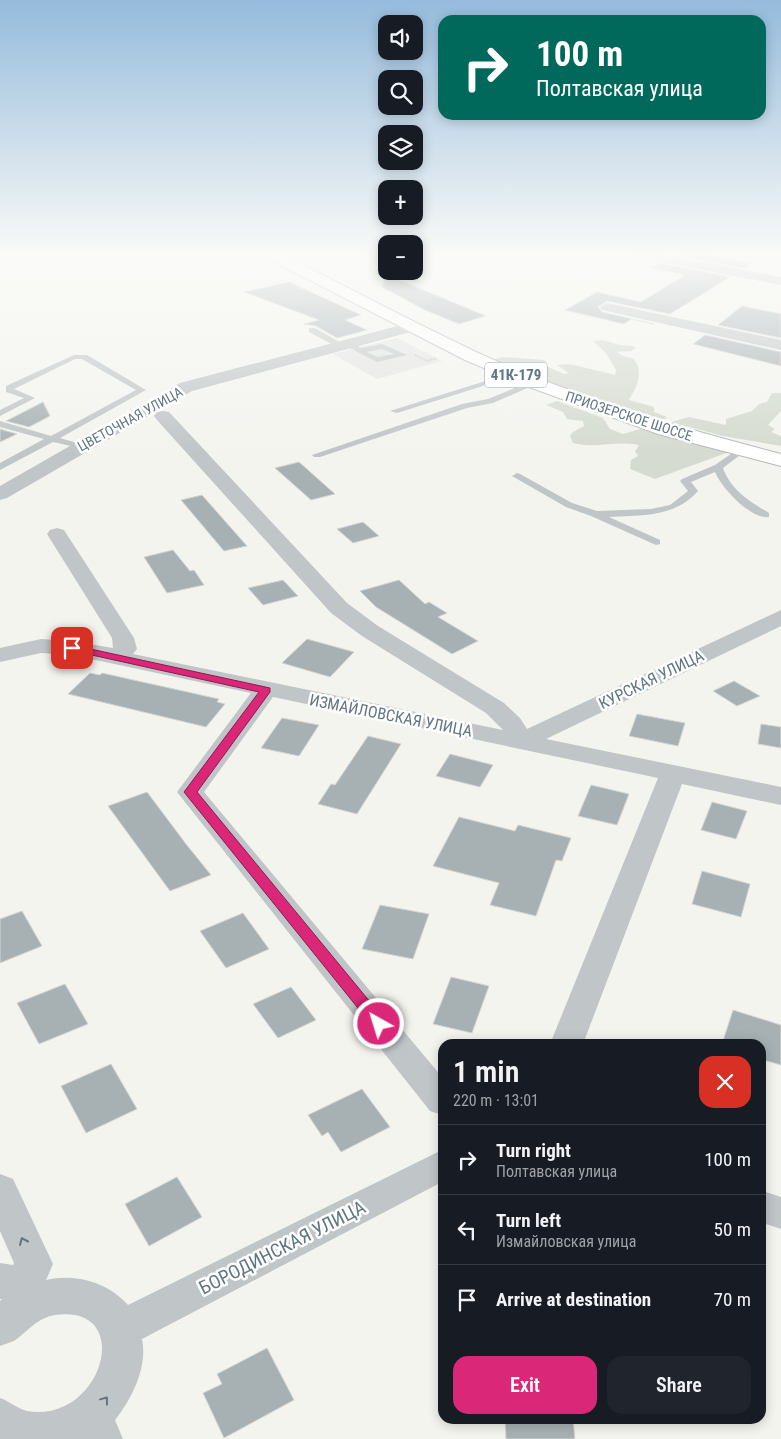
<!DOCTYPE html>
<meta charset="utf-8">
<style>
:root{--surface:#171b24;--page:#20242c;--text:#f1f3f6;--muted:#9ea1a6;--line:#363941;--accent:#db2777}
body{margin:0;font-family:"Roboto Condensed",sans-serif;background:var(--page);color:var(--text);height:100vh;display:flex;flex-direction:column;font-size:19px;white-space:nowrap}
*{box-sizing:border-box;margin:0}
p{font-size:16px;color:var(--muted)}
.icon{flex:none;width:28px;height:28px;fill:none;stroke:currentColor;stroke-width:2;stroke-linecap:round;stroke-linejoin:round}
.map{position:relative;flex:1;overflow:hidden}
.panel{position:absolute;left:438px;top:1039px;width:328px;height:385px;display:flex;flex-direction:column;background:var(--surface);border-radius:15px;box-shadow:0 2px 12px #0003}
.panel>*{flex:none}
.top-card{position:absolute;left:438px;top:15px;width:328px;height:105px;border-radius:15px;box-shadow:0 2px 12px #0003;background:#00695c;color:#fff;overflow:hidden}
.controls{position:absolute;left:378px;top:15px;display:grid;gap:10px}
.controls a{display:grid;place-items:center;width:45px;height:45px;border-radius:10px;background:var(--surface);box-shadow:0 2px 12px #0003;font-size:25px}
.pin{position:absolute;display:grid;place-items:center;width:42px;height:42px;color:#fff;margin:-21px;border-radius:10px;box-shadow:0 2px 8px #0006}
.me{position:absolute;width:55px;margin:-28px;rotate:321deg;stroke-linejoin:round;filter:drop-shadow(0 0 4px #0008)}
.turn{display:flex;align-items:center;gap:18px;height:105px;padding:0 15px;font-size:22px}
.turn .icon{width:65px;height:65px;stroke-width:2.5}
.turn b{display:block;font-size:35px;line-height:42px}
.round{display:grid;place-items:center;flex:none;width:52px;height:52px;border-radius:15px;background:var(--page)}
.headline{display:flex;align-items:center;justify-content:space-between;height:85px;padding:0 15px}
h1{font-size:30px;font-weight:600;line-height:38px}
.cta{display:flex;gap:10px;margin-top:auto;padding:10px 15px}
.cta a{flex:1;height:58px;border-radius:15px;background:var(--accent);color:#fff;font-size:20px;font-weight:600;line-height:58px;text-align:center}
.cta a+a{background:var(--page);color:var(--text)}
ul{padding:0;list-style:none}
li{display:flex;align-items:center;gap:15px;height:70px;padding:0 15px;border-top:1px solid var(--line)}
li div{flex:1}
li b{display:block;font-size:19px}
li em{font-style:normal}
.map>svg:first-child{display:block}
.built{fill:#e4e5e3}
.green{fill:#d5dbd0}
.building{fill:#a7b1b4;stroke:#d5d5d2}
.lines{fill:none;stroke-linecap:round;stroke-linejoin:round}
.primary-casing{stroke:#b3b8bb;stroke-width:2}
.path{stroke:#bcbec0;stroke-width:2;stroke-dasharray:1 1;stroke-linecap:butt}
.service{fill:#c0c5c7;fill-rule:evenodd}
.minor{fill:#c0c5c7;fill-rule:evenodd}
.primary{fill:#fff;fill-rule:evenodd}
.oneway{stroke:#617682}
.route{fill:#db2777;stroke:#8e194d}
.labels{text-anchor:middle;stroke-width:5;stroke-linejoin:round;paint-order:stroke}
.far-street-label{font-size:14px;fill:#617682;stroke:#fff}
.shield{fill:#fff;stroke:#909fa8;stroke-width:1}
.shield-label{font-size:15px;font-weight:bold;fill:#617682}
.street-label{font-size:16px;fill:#617682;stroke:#fff}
.near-street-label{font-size:19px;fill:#617682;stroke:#fff}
</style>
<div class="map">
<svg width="781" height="1439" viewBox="0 0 781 1439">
<rect width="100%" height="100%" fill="#f4f4ef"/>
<polygon class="built" points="397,338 442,361 377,379 333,354"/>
<g class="green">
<path d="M602 340 620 345 633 346 636 348 631 351 617 352 621 355 634 359C644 373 637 386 629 400L654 407V412L667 417 662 421 595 401 492 360 503 357 545 360 548 367 564 374 569 373 557 365 570 364 615 375 616 370 606 353 593 341Z"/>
<polygon points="772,393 781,393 781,411 768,425 775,429 771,432 781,436 781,446 723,436 671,422 689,417 726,425 726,419 752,411 759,404 767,402"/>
<path d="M557 401 603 418 610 429 623 434 640 429 729 452 655 479 630 469 631 460 638 456 635 451 639 445C615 440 596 449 573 443L570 436 573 432 584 426 583 421 567 419 563 412 546 405Z"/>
</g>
<g class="building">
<polygon points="681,252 692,252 752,263 744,268 675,255"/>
<polygon points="659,263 730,277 670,314 607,301 598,307 602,312 654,324 631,319 624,324 565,310 597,292 641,302 685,275 650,268"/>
<polygon points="387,275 486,316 459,324 425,310 382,287"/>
<polygon points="289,282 361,315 345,320 367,330 337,338 316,326 304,324 319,320 244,292"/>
<polygon points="742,306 781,314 781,338 718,325"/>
<polygon points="705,335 781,352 781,366 693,344"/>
<polygon points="43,402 50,416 29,427 6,421"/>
<polygon points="0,429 17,434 0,442"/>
<polygon points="299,462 335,494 311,500 275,468"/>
<polygon points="202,495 247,546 224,551 181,500"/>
<polygon points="363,522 379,536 353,543 337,529"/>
<polygon points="173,550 190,571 194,570 204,585 167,593 144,557"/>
<polygon points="283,580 298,596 263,605 248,588"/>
<polygon points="399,580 425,604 429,602 447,613 438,617 478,641 452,654 376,607 360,591"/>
<polygon points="307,639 354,652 330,677 282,663"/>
<polygon points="90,673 100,675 102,673 219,699 217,702 225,704 206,727 68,694"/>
<polygon points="734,681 760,696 737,706 713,691"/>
<polygon points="637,714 685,723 678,746 629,736"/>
<polygon points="282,718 319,725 299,756 261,748"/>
<polygon points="761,724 781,727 781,748 758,744"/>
<polygon points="368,736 401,744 357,814 318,804 331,784 335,785"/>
<polygon points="450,754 493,765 480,787 436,776"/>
<polygon points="591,785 629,794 617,825 578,816"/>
<polygon points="147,792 186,844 211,875 170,891 108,806"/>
<polygon points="712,802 747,811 736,839 701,830"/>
<polygon points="459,817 515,831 518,825 571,838 562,861 556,860 536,916 490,905 499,883 433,866"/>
<polygon points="702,871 750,884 741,917 692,904"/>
<polygon points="380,905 429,914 413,959 362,949"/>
<polygon points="22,911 42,946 0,963 0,919"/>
<polygon points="243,913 269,949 226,968 200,931"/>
<polygon points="451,977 489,986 472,1033 433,1024"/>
<polygon points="65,984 88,1024 39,1044 17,1003"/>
<polygon points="291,987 316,1020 278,1038 253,1004"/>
<polygon points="733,1010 781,1025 781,1065 760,1059 760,1044 722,1044"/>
<polygon points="111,1064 137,1109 86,1133 61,1086"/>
<polygon points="362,1089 390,1127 341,1152 328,1132 322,1136 308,1115"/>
<polygon points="177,1177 202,1217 149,1246 125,1204"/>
<polygon points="267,1348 294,1400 224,1438 203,1393 222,1384 217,1374"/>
<polygon points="505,1419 573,1419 575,1439 506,1439"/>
</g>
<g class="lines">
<defs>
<path id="primary" d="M259 252H277C343 285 409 320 476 352 574 397 677 427 781 454V466L658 434 529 387 465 360 261 255Z"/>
</defs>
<use href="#primary" class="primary-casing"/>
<polyline class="path" points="415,355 427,361 437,358"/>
<g class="service">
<path d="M309 328H315L343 344 350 342 361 348 382 344 407 355 377 362 346 346 339 348 309 332ZM381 349 395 354 378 357 367 352Z"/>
<polygon points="74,355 87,355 146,390 60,438 84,445 84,449 53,442 0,470 0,463 44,439 0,427 0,421 51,436 136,390 82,359 75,359 14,389 35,398 0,416 0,410 24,398 6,392 6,386"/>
<polygon points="511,373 518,375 397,413 390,411"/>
<polygon points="532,381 539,383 493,403 467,408 320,457 314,457 312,455 462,404 488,399"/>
<path d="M741 447 744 448V452L723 468C731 490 749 501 769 513V517C751 520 721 487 715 472L691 482 698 491C674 518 642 515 609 517L660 540V544L656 545 591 516 566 507 512 476 517 473 520 474 572 503 597 511 651 509 670 505 688 491 680 481 682 479 715 465Z"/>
</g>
<g class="minor">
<polygon points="635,252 650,252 781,277 781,285 640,258 635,257"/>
<polygon points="607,303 781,340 781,350 602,310 600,307"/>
<polygon points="413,322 421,327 418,330 192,391 7,498 0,500 0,486 180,383"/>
<polygon points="163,411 169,412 347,603 378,626 504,703 520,718 527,729 781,610 781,626 546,739 781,787 781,805 682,784 583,1044 550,1044 658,778 273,697 204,792 442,1077 442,1115 430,1111 177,792 251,693 72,655 41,653 0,662 0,648 41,639 72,641 113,648 112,638 47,534 50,530 57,528 64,530 134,638 137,649 133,654 503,730 486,713 362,636 331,613 157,420 154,416 157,412"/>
<path d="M442 1150V1182L142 1339C148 1366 132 1399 115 1420L123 1439H0V1398C9 1401 18 1409 27 1411 103 1424 136 1303 55 1315 37 1318 28 1331 14 1341 10 1343 4 1344 0 1346V1301L2 1299H0V1263L13 1265 14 1263 0 1231V1174L13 1179 53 1264 46 1280C75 1273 108 1282 128 1305Z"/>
<polygon points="760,1190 781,1197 781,1229 760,1222"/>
</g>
<use href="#primary" class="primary"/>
</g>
<defs><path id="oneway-chevron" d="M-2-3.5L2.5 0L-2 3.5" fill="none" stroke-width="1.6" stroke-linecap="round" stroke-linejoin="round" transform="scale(1.25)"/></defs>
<g class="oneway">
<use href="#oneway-chevron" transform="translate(23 1241) rotate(-114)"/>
<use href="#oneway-chevron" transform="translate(105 1400) rotate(-53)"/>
</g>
<linearGradient id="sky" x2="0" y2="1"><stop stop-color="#95bbdc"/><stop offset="0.56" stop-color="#fafaf8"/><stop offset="1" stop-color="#fafaf8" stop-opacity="0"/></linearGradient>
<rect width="781" height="453" fill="url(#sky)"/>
<polygon class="route" points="72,645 270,688 270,692 197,792 385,1020 387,1024 385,1028 374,1028 184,792 259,692 69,650 67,648"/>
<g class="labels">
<g class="far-street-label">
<text transform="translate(629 416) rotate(18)" y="5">ПРИОЗЕРСКОЕ ШОССЕ</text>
<text transform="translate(130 419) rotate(-29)" y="5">ЦВЕТОЧНАЯ УЛИЦА</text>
</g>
<rect class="shield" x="485" y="362.5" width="62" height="25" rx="4"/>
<g class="shield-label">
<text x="516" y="380">41К-179</text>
</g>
<g class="street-label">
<text transform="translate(651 679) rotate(-26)" y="6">КУРСКАЯ УЛИЦА</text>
<text transform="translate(391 715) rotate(11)" y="6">ИЗМАЙЛОВСКАЯ УЛИЦА</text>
</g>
<g class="near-street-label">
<text transform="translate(282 1247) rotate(-27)" y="7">БОРОДИНСКАЯ УЛИЦА</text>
</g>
</g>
</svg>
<div class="controls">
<a><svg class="icon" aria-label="sound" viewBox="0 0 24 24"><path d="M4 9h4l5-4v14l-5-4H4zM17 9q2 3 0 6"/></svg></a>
<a><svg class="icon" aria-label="search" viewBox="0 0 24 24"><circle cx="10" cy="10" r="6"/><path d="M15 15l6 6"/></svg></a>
<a><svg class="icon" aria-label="layers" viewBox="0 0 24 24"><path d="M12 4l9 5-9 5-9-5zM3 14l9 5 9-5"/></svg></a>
<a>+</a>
<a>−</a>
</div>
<div class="pin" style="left:72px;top:648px;background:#d93025"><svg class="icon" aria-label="arrive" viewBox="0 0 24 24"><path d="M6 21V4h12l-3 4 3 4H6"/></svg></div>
<svg class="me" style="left:379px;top:1024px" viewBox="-20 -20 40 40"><circle r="17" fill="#db2777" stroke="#fff" stroke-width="3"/><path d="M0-11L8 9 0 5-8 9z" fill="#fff"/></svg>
<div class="top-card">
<div class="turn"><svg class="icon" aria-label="right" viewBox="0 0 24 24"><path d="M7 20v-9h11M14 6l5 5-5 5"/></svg><div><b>100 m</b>Полтавская улица</div></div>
</div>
<section class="panel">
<div class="headline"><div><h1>1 min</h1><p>220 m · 13:01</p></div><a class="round" style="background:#d93025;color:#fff"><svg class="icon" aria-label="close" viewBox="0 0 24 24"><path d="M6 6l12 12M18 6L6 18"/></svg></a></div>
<ul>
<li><svg class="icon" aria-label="right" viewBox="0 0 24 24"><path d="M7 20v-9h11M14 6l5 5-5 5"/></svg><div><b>Turn right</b><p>Полтавская улица</p></div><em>100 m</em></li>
<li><svg class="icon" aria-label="left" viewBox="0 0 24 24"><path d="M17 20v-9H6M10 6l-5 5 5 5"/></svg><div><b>Turn left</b><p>Измайловская улица</p></div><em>50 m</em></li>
<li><svg class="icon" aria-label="arrive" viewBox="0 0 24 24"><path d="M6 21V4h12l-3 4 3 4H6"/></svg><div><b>Arrive at destination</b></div><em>70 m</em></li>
</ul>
<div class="cta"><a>Exit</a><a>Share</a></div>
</section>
</div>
